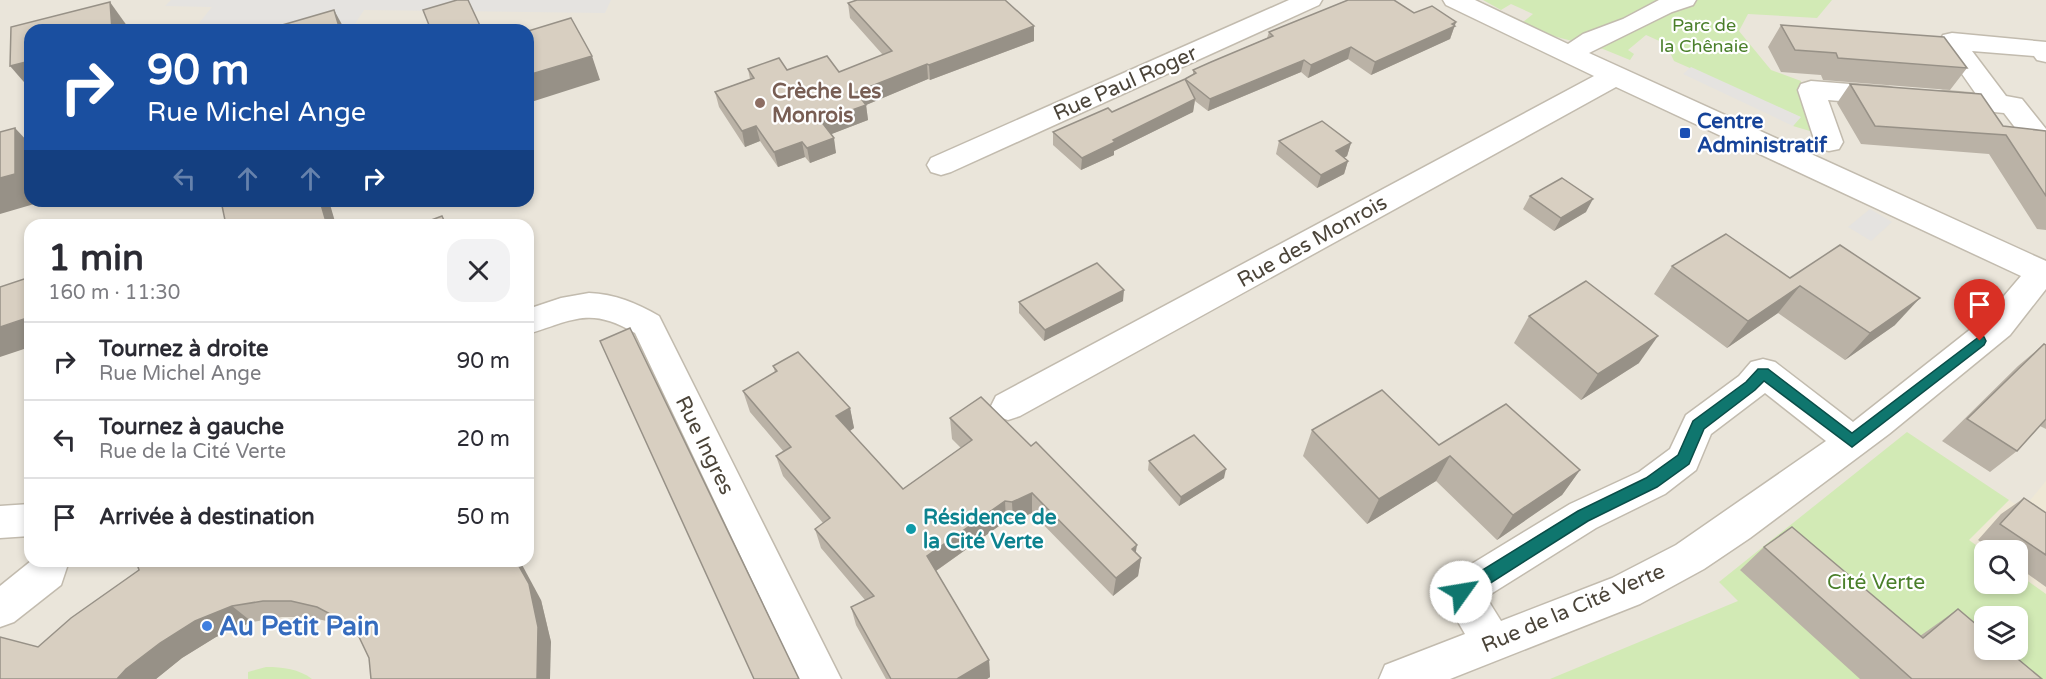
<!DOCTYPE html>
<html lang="fr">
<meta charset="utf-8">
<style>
:root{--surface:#fff;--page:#f2f2f3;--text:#2b2b33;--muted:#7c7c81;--line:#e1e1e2}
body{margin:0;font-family:"Varela Round",sans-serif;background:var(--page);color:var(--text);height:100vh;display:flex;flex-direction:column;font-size:22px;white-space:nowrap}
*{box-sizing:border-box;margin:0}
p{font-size:20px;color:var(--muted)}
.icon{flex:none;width:33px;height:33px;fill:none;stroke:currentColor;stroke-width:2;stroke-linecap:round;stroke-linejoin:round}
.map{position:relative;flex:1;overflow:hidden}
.sheet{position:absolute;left:24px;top:219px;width:510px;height:348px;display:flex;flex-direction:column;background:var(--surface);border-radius:18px;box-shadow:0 3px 9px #0003}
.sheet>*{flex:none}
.banner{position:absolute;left:24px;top:24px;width:510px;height:183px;border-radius:18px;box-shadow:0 3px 9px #0003;background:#1a4fa0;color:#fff;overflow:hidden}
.fabs{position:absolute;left:1974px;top:540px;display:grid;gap:12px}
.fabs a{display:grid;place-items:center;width:54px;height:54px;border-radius:12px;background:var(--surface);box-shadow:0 3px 9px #0003;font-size:30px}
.pin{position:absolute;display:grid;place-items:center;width:51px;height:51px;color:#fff;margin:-62px -26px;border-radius:50% 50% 50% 0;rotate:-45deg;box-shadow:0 0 6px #0007}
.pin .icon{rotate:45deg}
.me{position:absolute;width:66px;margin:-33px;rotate:58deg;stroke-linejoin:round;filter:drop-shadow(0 0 4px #0008)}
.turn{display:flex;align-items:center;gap:21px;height:126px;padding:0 24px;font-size:27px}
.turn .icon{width:78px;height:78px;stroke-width:2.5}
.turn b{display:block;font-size:42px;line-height:51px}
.lanes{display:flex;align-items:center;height:57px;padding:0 24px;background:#0003;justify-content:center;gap:30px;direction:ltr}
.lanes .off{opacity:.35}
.round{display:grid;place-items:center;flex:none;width:63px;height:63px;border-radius:18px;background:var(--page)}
.overview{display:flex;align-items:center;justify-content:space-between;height:102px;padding:0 24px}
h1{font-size:36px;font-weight:700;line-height:45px}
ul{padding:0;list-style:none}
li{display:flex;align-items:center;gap:18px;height:78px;padding:0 24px;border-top:2px solid var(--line)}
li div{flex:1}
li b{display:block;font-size:22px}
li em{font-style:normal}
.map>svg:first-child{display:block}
.residential{fill:#eae5da;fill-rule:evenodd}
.education{fill:#efe8d6}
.green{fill:#d2eab5;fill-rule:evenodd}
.parking{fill:#e5e3e0}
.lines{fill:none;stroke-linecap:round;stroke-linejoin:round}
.minor-casing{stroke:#c2bbae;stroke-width:3}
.minor{fill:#fff;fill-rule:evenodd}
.wall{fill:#bab2a6}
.shaded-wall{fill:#979187}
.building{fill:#d8cfc1;stroke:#979187;stroke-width:1.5}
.route{fill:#0f766e;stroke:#0a4d48;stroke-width:1.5}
.education-dot{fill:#8d6e63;stroke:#fff;stroke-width:2}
.transit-dot{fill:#1a4fb4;stroke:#fff;stroke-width:2}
.culture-dot{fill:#0f9aa8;stroke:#fff;stroke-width:2}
.shop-dot{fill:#3f7fe0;stroke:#fff;stroke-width:2}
.labels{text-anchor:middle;stroke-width:4.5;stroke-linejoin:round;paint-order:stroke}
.far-park-label{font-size:18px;fill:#4a7f2a;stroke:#fff}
.street-label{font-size:21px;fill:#4b4439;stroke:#fff}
.education-label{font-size:21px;font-weight:bold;fill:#785e54;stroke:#fff;text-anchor:start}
.transit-label{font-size:21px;font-weight:bold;fill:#164399;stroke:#fff;text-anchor:start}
.culture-label{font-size:21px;font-weight:bold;fill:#0d838f;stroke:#fff;text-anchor:start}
.park-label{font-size:21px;fill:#4a7f2a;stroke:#fff}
.near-shop-label{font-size:26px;font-weight:bold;fill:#366cbe;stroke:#fff;text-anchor:start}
</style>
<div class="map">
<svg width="2046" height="679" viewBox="0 0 2046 679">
<rect width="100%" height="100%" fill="#f6f3ec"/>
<path class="residential" d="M0 0H2046V679H0ZM30 30H528V201H30ZM30 225H528V561H30ZM1984 550H2018V584H1984ZM1984 616H2018V650H1984Z"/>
<polygon class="education" points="2046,481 2046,594 2018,574 2018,550 1984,551 1968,540 2009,500 2023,509"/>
<g class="green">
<polygon points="1483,0 1832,0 1817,18 1748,14 1739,31 1771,70 1801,81 1800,97 1820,134 1793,126 1800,117 1674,61 1666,44 1646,35 1628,50 1634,54 1630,60 1603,49 1549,35 1523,22 1533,14 1511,4 1501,10"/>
<path d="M1907 432 2009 500 1969 540 1984 551V584H2018V574L2046 594V679H1550L1738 601 1719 582ZM1984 616H2018V650H1984Z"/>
<path d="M266 667C283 667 299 669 312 679H248V672Z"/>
</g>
<g class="parking">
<polygon points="171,0 611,0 605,13 364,10 351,30 195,28 212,7 165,6"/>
<polygon points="1691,67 1801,117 1793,126 1683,74"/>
<polygon points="1870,209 1892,222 1871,241 1848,227"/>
</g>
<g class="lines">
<defs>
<g id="minor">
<polygon points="1289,0 1322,0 1319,5 951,172 941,175 931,172 927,165 931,158"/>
<path d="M1443 0H1475L1568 44 1583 34 1623 19 1659 0H1696L1693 5 1672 12 1589 53 2046 261V289L2010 335 1889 434 1750 538 1704 569 1640 604 1450 679H1379L1385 665 1465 634 1441 592 1447 579 1570 504 1639 472 1670 449 1686 415 1739 376 1751 362 1763 359 1775 362 1853 422 1986 317 2021 276 1616 87 1020 416 1008 420 996 416 991 406 996 396 1594 76 1446 5ZM1765 393 1826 441 1676 545 1612 578 1501 621 1486 597 1596 528 1665 494 1696 470 1711 434Z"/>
<polygon points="1952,33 2046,42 2046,62 2037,60 2034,56 1972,51 2006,96 2022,99 2046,129 2046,157 2036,155 2004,113 1933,106 1929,100 1933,94 1943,91 1976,94 1939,41 1943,35"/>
<polygon points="1811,81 1888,87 1898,90 1902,96 1898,102 1888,105 1828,100 1843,142 1839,149 1829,151 1819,149 1815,142 1798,90 1801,84"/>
<path d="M589 293C615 294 636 303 659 316L841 679H799L635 333C590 306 573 320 528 334V309L561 298Z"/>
<polygon points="30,504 30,536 0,538 0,506"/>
<polygon points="31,561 69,561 61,585 14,622 0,627 0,586"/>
</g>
</defs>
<use href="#minor" class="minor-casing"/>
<use href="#minor" class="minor"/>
</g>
<g class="wall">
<polygon points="848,3 1034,41 930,80 928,79 866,105 868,120 831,134 836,153 810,163 805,157 778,167 760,141 745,147 719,107 715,92 750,79 748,69 839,72 883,55 850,18"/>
<polygon points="1414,13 1456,22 1450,39 1371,75 1348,59 1308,78 1301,72 1208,111 1195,101 1193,112 1114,151 1114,155 1081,170 1053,145 1053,132 1112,112 1185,79 1193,74 1193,70 1267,38 1269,32"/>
<polygon points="1781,25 1967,68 1950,90 1823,80 1821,75 1781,72 1768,47"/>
<polygon points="1850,84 2003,126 2046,131 2046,230 2037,229 1989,154 1861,144 1837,103"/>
<polygon points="1279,141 1351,143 1347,156 1344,158 1348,161 1344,174 1317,188 1276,154"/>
<polygon points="1530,196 1586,212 1554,231 1523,209"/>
<polygon points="1672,266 1790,278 1895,325 1845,360 1778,313 1727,348 1654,294"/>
<polygon points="1123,301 1044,341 1019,313 1019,302"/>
<polygon points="1529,316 1639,363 1581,400 1514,343"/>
<polygon points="2044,344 2046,345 2046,429 2040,426 2017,451 1990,472 1942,441 2018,366"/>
<polygon points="773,366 850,408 854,428 850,431 903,489 961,448 952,439 950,418 1136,552 1141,558 1138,576 1113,596 1032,513 1013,521 1006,521 936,571 989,660 990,677 987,679 886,679 856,625 851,607 865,600 821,548 815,529 823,523 783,476 776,456 784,452 750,412 743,391 775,372"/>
<polygon points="1312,430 1439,445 1580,470 1562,495 1497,540 1436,481 1367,524 1303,456"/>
<polygon points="1149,461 1224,478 1179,506 1148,470"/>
<polygon points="2024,498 2046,513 2046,587 2018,567 2018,550 1993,550 1978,540 2001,514"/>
<polygon points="1764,547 1920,636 1958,609 2042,679 1860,679 1740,570"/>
<polygon points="139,570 541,600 551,642 369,658 359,637 354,632 335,623 309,617 282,617 252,622 216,637 182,658 156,679 0,679 38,647"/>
</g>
<g class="shaded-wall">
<polygon points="110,2 130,30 112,30"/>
<polygon points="334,10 345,30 340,30"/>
<polygon points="1456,22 1450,39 1371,75 1375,62"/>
<polygon points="1034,26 1034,41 930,80 929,65"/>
<polygon points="1351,47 1348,59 1308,78 1311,65"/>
<polygon points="592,56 600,80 528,103 528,75"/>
<polygon points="1304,60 1301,72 1208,111 1210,99"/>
<polygon points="30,61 30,89 10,66"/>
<polygon points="927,64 928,79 866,105 868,120 824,137 821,121 856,92"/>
<polygon points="1195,99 1193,112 1114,151 1114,155 1081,170 1082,158 1113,140"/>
<polygon points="756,126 760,141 745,147 742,131"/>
<polygon points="15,128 30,144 30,201 41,202 0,214 0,178"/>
<polygon points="834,138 836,153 810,163 807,148"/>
<polygon points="802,142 805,157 778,167 774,152"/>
<polygon points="1351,143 1347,156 1332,165 1336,151"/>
<polygon points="1348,161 1344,174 1317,188 1321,175"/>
<polygon points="1593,199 1586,212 1554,231 1561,218"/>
<polygon points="320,201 329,201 336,225 327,225"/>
<polygon points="1800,286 1778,313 1727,348 1748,321"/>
<polygon points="1124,290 1123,301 1044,341 1045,330"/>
<polygon points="1920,298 1895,325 1845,360 1870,333"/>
<polygon points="30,317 30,347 0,357 0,327"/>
<polygon points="1658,336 1639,363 1581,400 1598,374"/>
<polygon points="850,408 854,428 841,437 836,416"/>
<polygon points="1450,456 1436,481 1367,524 1379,499"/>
<polygon points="1226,469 1224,478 1179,506 1181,497"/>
<polygon points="1580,470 1562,495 1497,540 1513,515"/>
<polygon points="1032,493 1032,513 1013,521 1012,502"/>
<polygon points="1005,501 1006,521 930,575 927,556"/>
<polygon points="1137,545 1134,563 1141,558 1138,576 1113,596 1116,578 1132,549"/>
<polygon points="516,561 520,561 541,600 551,642 550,679 537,679"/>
<polygon points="232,606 252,622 216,637 182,658 156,679 117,679 126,669 160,643 195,621"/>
<polygon points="989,660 990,677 987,679 957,679"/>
</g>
<g class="building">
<polygon points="457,0 468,0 482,30 431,30 423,10"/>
<polygon points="857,0 1005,0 1034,26 929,65 927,64 856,92 866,105 821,121 834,138 807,148 802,142 774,152 756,126 742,131 715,92 754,78 748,69 779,58 787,70 827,56 839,72 892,51 848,3"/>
<polygon points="1348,0 1394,0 1414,13 1432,6 1456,22 1452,24 1455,26 1375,62 1351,47 1311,65 1304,60 1210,99 1185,79 1195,99 1113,140 1115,142 1082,158 1053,132 1108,108 1112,112 1185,79 1196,73 1193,70 1211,62 1273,36 1269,32"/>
<polygon points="110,2 112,30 30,30 30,61 10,66 11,27"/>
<polygon points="334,10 340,30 265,30"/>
<polygon points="571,18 592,56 528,75 528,31"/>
<polygon points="1781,25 1944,37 1967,68 1838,58 1836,53 1795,50"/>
<polygon points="1850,84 1981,94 2003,126 2046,131 2046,196 2006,135 1875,126"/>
<polygon points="1322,121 1351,143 1336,151 1348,161 1321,175 1279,141"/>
<polygon points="15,128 15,174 0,178 0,132"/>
<polygon points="1562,178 1593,199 1561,218 1530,196"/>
<polygon points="221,201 320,201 327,225 226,225"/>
<polygon points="442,216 446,225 418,225"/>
<polygon points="1726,234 1790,278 1840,245 1920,298 1870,333 1800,286 1748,321 1672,266"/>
<polygon points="1097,263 1124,290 1045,330 1019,302"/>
<polygon points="30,277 30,317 0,327 0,287"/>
<polygon points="1586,281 1658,336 1598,374 1529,316"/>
<polygon points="630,328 799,679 754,679 600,341"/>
<polygon points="2044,344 2046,345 2046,419 2017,451 1967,419"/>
<polygon points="798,352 850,408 836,416 903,489 972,440 950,418 981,397 1031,446 1036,442 1137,545 1132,549 1141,558 1116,578 1032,493 1012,502 1005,501 927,556 989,660 957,679 891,679 851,607 874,596 815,529 830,518 776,456 791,447 743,391 777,371 773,366"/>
<polygon points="1382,390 1439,445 1506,404 1580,470 1513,515 1450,456 1379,499 1312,430"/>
<polygon points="1194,435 1226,469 1181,497 1149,461"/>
<polygon points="2024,498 2046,513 2046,555 2000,524"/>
<polygon points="1792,527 1923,638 1958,609 1984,631 1984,650 2007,650 2042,679 1912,679 1764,547"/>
<polygon points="136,561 516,561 529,584 538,627 537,679 371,679 369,658 359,637 338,618 317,607 291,601 263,601 232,606 195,621 160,643 126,669 117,679 0,679 0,637 38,647 71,618 139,570"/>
</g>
<polygon class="route" points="1980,336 1984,337 1986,341 1984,345 1852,447 1764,381 1755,390 1704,429 1689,464 1657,487 1588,521 1467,598 1461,600 1455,598 1453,592 1455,587 1578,511 1646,478 1678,455 1693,421 1746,382 1758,369 1768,369 1852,433"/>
<circle class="education-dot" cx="760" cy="103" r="6"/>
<rect class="transit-dot" x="1679" y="127" width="12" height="12" rx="3"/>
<circle class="culture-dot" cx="911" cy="529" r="6"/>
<circle class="shop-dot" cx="207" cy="626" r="6"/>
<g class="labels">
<g class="far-park-label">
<text x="1704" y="31">Parc de<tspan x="1704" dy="21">la Chênaie</tspan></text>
</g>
<g class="street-label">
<text transform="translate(1125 83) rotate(-24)" y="7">Rue Paul Roger</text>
<text transform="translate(1312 241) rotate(-29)" y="7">Rue des Monrois</text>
<text transform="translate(705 445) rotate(64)" y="7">Rue Ingres</text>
<text transform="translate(1573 608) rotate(-23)" y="7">Rue de la Cité Verte</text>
</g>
<g class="education-label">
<text x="772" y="98">Crèche Les<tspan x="772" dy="24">Monrois</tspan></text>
</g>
<g class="transit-label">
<text x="1697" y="128">Centre<tspan x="1697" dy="24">Administratif</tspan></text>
</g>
<g class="culture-label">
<text x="923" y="524">Résidence de<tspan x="923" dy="24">la Cité Verte</tspan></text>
</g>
<g class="park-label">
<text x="1876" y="589">Cité Verte</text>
</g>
<g class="near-shop-label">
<text x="219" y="635">Au Petit Pain</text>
</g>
</g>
</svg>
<div class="fabs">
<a><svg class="icon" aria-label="search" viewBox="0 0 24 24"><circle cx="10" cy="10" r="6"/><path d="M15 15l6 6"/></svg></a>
<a><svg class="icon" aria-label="layers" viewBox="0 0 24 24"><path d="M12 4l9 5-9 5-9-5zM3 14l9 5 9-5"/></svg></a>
</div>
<div class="pin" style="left:1980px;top:341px;background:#d93025"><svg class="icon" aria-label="arrive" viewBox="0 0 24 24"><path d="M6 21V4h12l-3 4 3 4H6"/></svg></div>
<svg class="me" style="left:1461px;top:592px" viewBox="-20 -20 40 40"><circle r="19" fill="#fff"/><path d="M0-13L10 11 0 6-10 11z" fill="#0f766e"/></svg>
<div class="banner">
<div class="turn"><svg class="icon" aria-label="right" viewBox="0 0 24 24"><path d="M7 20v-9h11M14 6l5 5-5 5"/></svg><div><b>90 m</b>Rue Michel Ange</div></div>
<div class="lanes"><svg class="icon off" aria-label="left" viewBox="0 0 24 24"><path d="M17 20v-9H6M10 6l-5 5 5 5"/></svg><svg class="icon off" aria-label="ahead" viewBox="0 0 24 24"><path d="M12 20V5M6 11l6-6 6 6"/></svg><svg class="icon off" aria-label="ahead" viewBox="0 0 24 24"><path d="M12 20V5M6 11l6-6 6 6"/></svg><svg class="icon" aria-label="right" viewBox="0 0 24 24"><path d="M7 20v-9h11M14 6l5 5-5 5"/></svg></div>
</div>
<section class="sheet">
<div class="overview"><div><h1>1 min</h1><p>160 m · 11:30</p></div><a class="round"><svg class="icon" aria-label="close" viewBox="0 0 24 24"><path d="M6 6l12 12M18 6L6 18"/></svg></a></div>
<ul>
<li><svg class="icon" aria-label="right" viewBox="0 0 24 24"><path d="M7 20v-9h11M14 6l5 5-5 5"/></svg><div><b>Tournez à droite</b><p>Rue Michel Ange</p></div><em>90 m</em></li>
<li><svg class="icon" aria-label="left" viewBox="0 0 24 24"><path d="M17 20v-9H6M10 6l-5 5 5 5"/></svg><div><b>Tournez à gauche</b><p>Rue de la Cité Verte</p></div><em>20 m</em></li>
<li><svg class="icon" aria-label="arrive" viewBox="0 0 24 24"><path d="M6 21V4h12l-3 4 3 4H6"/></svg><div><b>Arrivée à destination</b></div><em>50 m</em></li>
</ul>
</section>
</div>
